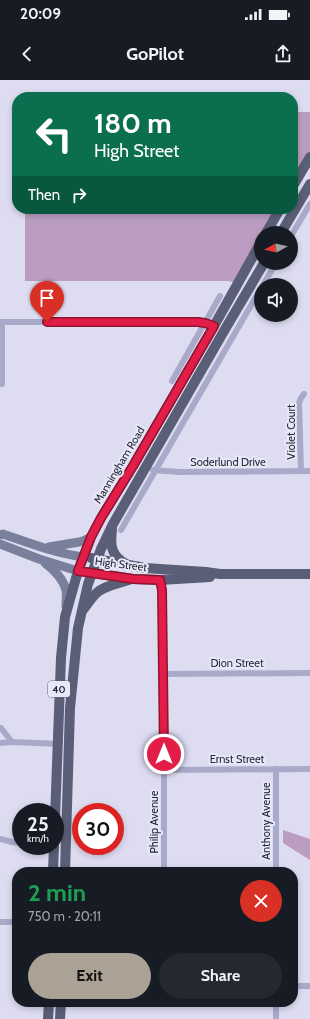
<!DOCTYPE html>
<meta charset="utf-8">
<style>
:root{--surface:#171b24;--page:#242831;--text:#f1f3f6;--muted:#9ea1a6;--accent:#aba295}
body{margin:0;font-family:Cabin,sans-serif;background:var(--page);color:var(--text);height:100vh;display:flex;flex-direction:column;font-size:15px;white-space:nowrap}
*{box-sizing:border-box;margin:0}
p{font-size:13px;color:var(--muted)}
.icon{flex:none;width:22px;height:22px;fill:none;stroke:currentColor;stroke-width:2;stroke-linecap:round;stroke-linejoin:round}
.map{position:relative;flex:1;overflow:hidden}
.drawer{position:absolute;left:12px;top:787px;width:286px;height:140px;display:flex;flex-direction:column;background:var(--surface);border-radius:16px;box-shadow:0 2px 6px #0003}
.drawer>*{flex:none}
.top-card{position:absolute;left:12px;top:12px;width:286px;height:122px;border-radius:16px;box-shadow:0 2px 6px #0003;background:#0b6e4f;color:#fff;overflow:hidden}
.needle{width:26px;rotate:262deg}
.fabs{position:absolute;left:254px;top:146px;display:grid;gap:8px}
.fabs a{display:grid;place-items:center;width:44px;height:44px;border-radius:50%;background:var(--surface);box-shadow:0 2px 6px #0003;font-size:20px}
.speed{position:absolute;left:12px;top:723px;display:flex;gap:8px;font-size:20px;font-weight:700;text-align:center}
.speed>*{display:grid;place-content:center;width:52px;height:52px;border-radius:50%;background:var(--surface);box-shadow:0 2px 6px #0003;line-height:1}
.speed small{font-size:10px;font-weight:400}
.speed .limit{border:6px solid #d22;background:#fff;color:#111}
.pin{position:absolute;display:grid;place-items:center;width:34px;height:34px;color:#fff;margin:-41px -17px;border-radius:50% 50% 50% 0;rotate:-45deg;box-shadow:0 0 4px #0007}
.pin .icon{rotate:45deg}
.me{position:absolute;width:44px;margin:-22px;rotate:0deg;stroke-linejoin:round;filter:drop-shadow(0 0 3px #0008)}
.turn{display:flex;align-items:center;gap:14px;height:84px;padding:0 16px;font-size:18px}
.turn .icon{width:52px;height:52px;stroke-width:2.5}
.turn b{display:block;font-size:28px;line-height:34px}
.then{display:flex;align-items:center;height:38px;padding:0 16px;background:#0003;gap:8px;font-size:15px}
.round{display:grid;place-items:center;flex:none;width:42px;height:42px;border-radius:21px;background:var(--page)}
.headline{display:flex;align-items:center;justify-content:space-between;height:68px;padding:0 16px}
h1{font-size:24px;font-weight:700;line-height:30px;color:#1e9e55}
.action{display:flex;gap:8px;margin-top:auto;padding:8px 16px}
.action a{flex:1;height:46px;border-radius:24px;background:var(--accent);color:#111;font-size:16px;font-weight:700;line-height:46px;text-align:center}
.action a+a{background:var(--page);color:var(--text)}
.status{display:flex;justify-content:space-between;align-items:center;height:28px;padding:0 20px;background:var(--surface);direction:ltr}
.status svg{height:11px;fill:currentColor}
header{display:flex;justify-content:space-between;align-items:center;height:52px;padding:0 16px;background:var(--surface);font-size:18px;font-weight:700}
.map>svg:first-child{display:block}
.green{fill:#ba9dc0}
.lines{fill:none;stroke-linecap:round;stroke-linejoin:round}
.street{stroke:#a9aac9;stroke-width:6}
.secondary{stroke:#7a7f9c;stroke-width:9}
.primary{stroke:#5a5f77;stroke-width:10}
.route-casing{stroke:#92132f;stroke-width:10}
.route{stroke:#e11d48;stroke-width:7}
.labels{text-anchor:middle;stroke-width:4;stroke-linejoin:round;paint-order:stroke}
.shield{fill:#e9e8f9;stroke:#626470;stroke-width:1}
.shield-label{font-size:10px;font-weight:bold;fill:#282b36}
.street-label{font-size:11px;fill:#282b36;stroke:#e9e8f9}
</style>
<div class="status"><b>20:09</b><svg viewBox="0 0 49 12"><path d="M0 12V9h3v3zM5 12V6h3v6zM10 12V3h3v9zM15 12V0h3v12zM26 1h20v11H26zM47 4h2v5h-2z"/></svg></div>
<header><svg class="icon" aria-label="back" viewBox="0 0 24 24"><path d="M15 5l-7 7 7 7"/></svg>GoPilot<svg class="icon" aria-label="share" viewBox="0 0 24 24"><path d="M12 15V3M7 8l5-5 5 5M5 13v7h14v-7"/></svg></header>
<div class="map">
<svg width="310" height="939" viewBox="0 0 310 939">
<rect width="100%" height="100%" fill="#dddcf1"/>
<g class="green">
<polygon points="293,32 310,32 310,78 293,107"/>
<polygon points="25,129 280,129 267,153 261,153 261,163 238,203 228,201 25,201"/>
<polygon points="283,750 310,759 310,780 283,763"/>
</g>
<g class="lines">
<g class="street">
<polyline points="291,156 310,124"/>
<polyline points="263,205 276,183"/>
<polyline points="0,242 198,242 205,243 215,247"/>
<polyline points="172,301 220,216"/>
<polyline points="2,304 2,242"/>
<polyline points="153,390 165,391 179,392 310,391"/>
<polyline points="301,391 299,323 301,318 304,314"/>
<polyline points="121,450 261,208"/>
<polyline points="160,500 162,508 164,690 164,792"/>
<polyline points="164,594 310,593"/>
<polyline points="0,648 1,648 12,662"/>
<polyline points="0,663 12,662 60,664"/>
<polyline points="164,690 310,689"/>
<polyline points="0,759 12,762 21,763"/>
<polyline points="276,792 276,689"/>
<polyline points="0,842 17,842"/>
<polyline points="293,906 310,906"/>
<polyline points="276,939 276,922"/>
</g>
<g class="secondary">
<path d="M0 455 3 454C29 463 55 473 83 477"/>
<polyline points="0,464 39,479 78,491"/>
<polyline points="49,467 79,462 83,461 91,457"/>
<path d="M45 483C54 490 63 498 66 510 67 516 66 521 66 526"/>
</g>
<g class="primary">
<polyline points="293,106 310,77"/>
<polyline points="266,153 280,129"/>
<polyline points="281,153 310,104"/>
<path d="M112 450C110 465 111 476 126 484"/>
<polyline points="91,478 145,488 206,492 220,494 310,494"/>
<polyline points="87,492 133,499 160,500 210,497"/>
<path d="M82 531C88 524 92 516 99 511 108 505 119 503 129 500"/>
<polyline points="55,738 61,578 65,537 78,491 91,457 101,438 133,386 214,246 261,162"/>
<polyline points="53,792 54,766"/>
<polyline points="65,792 70,628 78,548 88,504 101,469 113,444 224,251 264,183"/>
<polyline points="48,939 49,922"/>
<polyline points="60,939 61,922"/>
</g>
</g>
<g class="lines">
<defs>
<polyline id="route" points="47,242 198,242 205,243 214,246 133,386 101,438 91,457 78,491 133,499 160,500 162,510 164,674"/>
</defs>
<use href="#route" class="route-casing"/>
<use href="#route" class="route"/>
</g>
<g class="labels">
<rect class="shield" x="48" y="601" width="22" height="16" rx="3"/>
<g class="shield-label">
<text x="59" y="613">40</text>
</g>
<g class="street-label">
<text transform="translate(291 352) rotate(-90)" y="4">Violet Court</text>
<text x="228" y="386">Soderlund Drive</text>
<text transform="translate(119 385) rotate(-59)" y="4">Manningham Road</text>
<text transform="translate(121 484) rotate(7)" y="4">High Street</text>
<text x="237" y="587">Dion Street</text>
<text x="237" y="683">Ernst Street</text>
<text transform="translate(266 741) rotate(-90)" y="4">Anthony Avenue</text>
<text transform="translate(154 742) rotate(-90)" y="4">Philip Avenue</text>
</g>
</g>
</svg>
<div class="fabs">
<a><svg class="needle" viewBox="-14 -14 28 28"><path d="M0-13l5 13h-10z" fill="#e53935"/><path d="M0 13l5-13h-10z" fill="#9ea1a6"/></svg></a>
<a><svg class="icon" aria-label="sound" viewBox="0 0 24 24"><path d="M4 9h4l5-4v14l-5-4H4zM17 9q2 3 0 6"/></svg></a>
</div>
<div class="speed"><div>25<small>km/h</small></div><div class="limit">30</div></div>
<div class="pin" style="left:47px;top:242px;background:#d93025"><svg class="icon" aria-label="arrive" viewBox="0 0 24 24"><path d="M6 21V4h12l-3 4 3 4H6"/></svg></div>
<svg class="me" style="left:164px;top:674px" viewBox="-20 -20 40 40"><circle r="17" fill="#e11d48" stroke="#fff" stroke-width="3"/><path d="M0-11L8 9 0 5-8 9z" fill="#fff"/></svg>
<div class="top-card">
<div class="turn"><svg class="icon" aria-label="left" viewBox="0 0 24 24"><path d="M17 20v-9H6M10 6l-5 5 5 5"/></svg><div><b>180 m</b>High Street</div></div>
<div class="then">Then<svg class="icon" aria-label="right" viewBox="0 0 24 24"><path d="M7 20v-9h11M14 6l5 5-5 5"/></svg></div>
</div>
<section class="drawer">
<div class="headline"><div><h1>2 min</h1><p>750 m · 20:11</p></div><a class="round" style="background:#d93025;color:#fff"><svg class="icon" aria-label="close" viewBox="0 0 24 24"><path d="M6 6l12 12M18 6L6 18"/></svg></a></div>
<div class="action"><a>Exit</a><a>Share</a></div>
</section>
</div>
